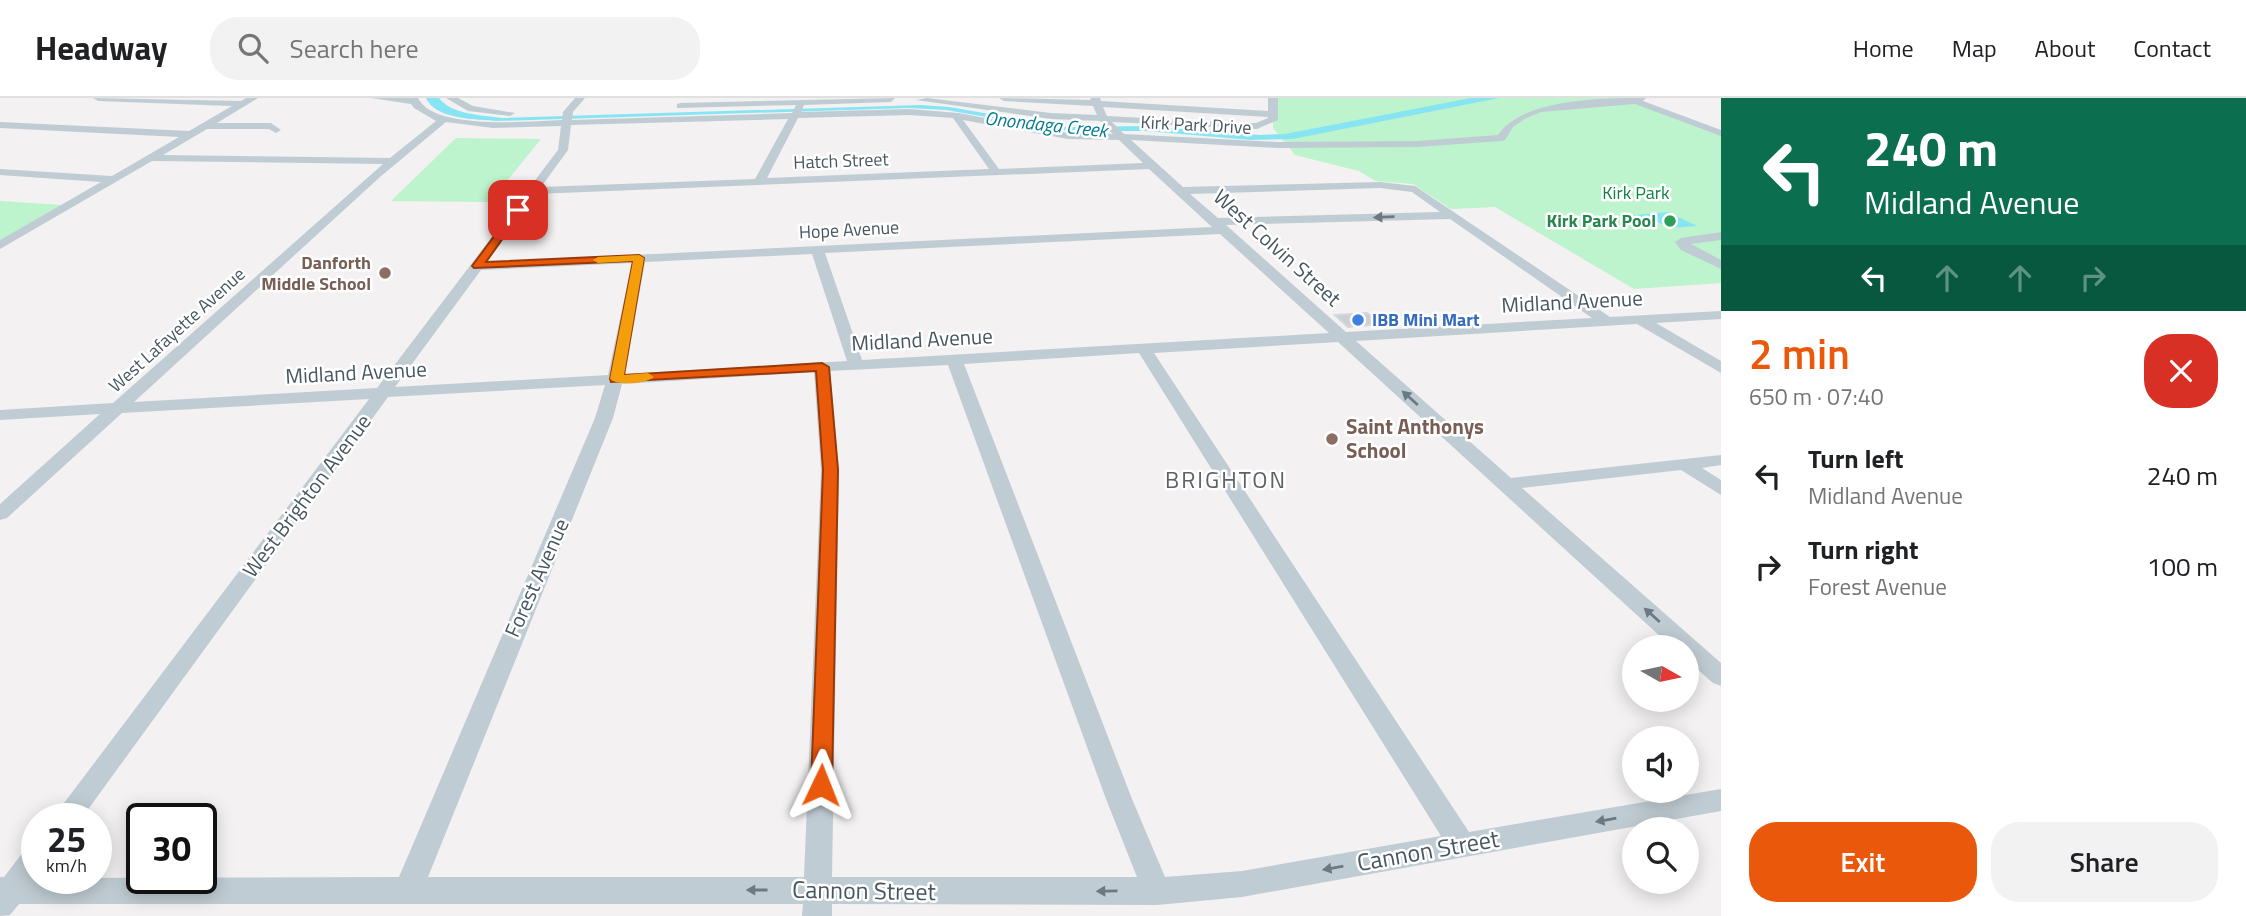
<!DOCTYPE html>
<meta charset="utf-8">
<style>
:root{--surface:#fff;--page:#f2f2f2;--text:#202124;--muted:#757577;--line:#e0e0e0;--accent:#ea580c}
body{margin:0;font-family:"Titillium Web",sans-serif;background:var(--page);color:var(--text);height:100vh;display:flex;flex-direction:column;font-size:26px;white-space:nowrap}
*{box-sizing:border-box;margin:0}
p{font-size:23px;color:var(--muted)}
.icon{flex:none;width:38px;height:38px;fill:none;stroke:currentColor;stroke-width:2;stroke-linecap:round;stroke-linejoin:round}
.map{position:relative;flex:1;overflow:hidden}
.side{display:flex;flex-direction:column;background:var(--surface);width:525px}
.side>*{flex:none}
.guide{background:#0b6e4f;color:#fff;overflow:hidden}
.needle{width:46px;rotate:99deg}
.fabs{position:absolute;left:1622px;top:537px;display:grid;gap:14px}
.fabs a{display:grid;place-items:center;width:77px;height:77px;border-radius:50%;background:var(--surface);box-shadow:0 4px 18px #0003;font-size:35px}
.speed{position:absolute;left:21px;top:705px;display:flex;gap:14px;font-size:35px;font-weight:700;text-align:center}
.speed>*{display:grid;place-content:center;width:91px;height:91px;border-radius:50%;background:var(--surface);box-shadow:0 4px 18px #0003;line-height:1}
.speed small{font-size:18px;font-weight:400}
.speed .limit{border:4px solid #111;border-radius:10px;background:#fff;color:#111}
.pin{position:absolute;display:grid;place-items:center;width:60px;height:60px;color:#fff;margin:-30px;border-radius:14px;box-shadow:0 4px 10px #0006}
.me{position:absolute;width:77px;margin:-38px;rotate:2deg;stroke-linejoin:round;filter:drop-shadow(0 0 5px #0008)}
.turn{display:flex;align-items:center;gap:24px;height:147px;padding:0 28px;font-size:32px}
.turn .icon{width:91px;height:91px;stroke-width:2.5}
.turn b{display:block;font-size:49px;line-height:60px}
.lanes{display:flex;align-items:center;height:66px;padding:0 28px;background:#0003;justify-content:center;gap:35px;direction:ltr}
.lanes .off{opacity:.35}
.round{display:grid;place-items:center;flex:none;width:74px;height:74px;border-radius:28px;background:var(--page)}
.headline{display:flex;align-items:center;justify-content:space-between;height:119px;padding:0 28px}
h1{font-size:42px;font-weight:600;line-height:52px;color:var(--accent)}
.button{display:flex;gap:14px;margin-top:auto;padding:14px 28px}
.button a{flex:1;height:80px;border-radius:28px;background:var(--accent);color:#fff;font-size:28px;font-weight:600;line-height:80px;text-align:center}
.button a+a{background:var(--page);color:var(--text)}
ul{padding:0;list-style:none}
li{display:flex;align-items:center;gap:21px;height:91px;padding:0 28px}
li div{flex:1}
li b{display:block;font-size:26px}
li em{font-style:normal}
header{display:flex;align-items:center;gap:42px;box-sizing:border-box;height:98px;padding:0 35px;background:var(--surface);border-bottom:2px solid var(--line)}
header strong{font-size:33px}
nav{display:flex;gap:38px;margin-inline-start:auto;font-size:24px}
.search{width:490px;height:63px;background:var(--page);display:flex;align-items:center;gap:18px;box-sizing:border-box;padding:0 24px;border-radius:28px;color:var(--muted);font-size:26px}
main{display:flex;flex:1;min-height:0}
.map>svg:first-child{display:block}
.green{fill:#bdf3cd}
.water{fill:#87e5f3}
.building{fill:#ccd0d6;stroke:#d4d7dc;stroke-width:2}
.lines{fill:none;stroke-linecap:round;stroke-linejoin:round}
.minor{fill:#c0ccd3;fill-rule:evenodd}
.oneway{fill:#6b7982}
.route{fill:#ea580c;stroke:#983908;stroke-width:2}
.slow{fill:#f59e0b}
.leisure-dot{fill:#2e9e5b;stroke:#fff;stroke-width:2.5}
.education-dot{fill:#8d6e63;stroke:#fff;stroke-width:2.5}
.shop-dot{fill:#3f7fe0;stroke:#fff;stroke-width:2.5}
.labels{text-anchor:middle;stroke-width:5;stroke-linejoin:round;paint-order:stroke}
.far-street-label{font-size:18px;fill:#475660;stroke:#fff}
.far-park-label{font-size:18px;fill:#108340;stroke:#fff}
.far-leisure-label{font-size:18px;font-weight:bold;fill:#27864d;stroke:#fff;text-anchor:end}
.far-education-label{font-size:18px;font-weight:bold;fill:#785e54;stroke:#fff;text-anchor:end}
.far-shop-label{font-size:18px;font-weight:bold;fill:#366cbe;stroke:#fff;text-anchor:start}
.far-water-label{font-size:19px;font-style:italic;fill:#057c8f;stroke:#fff}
.street-label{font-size:21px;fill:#475660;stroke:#fff}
.education-label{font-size:21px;font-weight:bold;fill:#785e54;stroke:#fff;text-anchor:start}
.neighbourhood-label{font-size:23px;letter-spacing:2px;fill:#5c6266;stroke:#fff}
.near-street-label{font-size:24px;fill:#475660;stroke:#fff}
</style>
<header>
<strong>Headway</strong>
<div class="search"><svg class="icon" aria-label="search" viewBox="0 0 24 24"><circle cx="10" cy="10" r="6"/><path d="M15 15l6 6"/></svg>Search here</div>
<nav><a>Home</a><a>Map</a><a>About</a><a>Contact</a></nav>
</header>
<main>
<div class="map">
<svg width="1721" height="818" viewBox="0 0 1721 818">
<rect width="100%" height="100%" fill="#f3f1f1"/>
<g class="green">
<polygon points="1273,0 1625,0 1721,37 1721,185 1634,191 1495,109 1451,111 1413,86 1376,83 1359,73 1295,57 1273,30"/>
<polygon points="456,40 541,41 490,104 391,103"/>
<polygon points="0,103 62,107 0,142"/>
</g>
<g class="water">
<path d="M426 0H439C452 17 482 17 502 20L921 7 949 9 1067 29 1144 28 1260 37 1285 36 1471 0H1499L1293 41 1251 42 1146 33H1068L946 12 909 10 498 23C478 21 435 22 426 0Z"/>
<polygon points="1668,114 1697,128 1670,130 1651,121 1648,122 1651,124 1638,125 1624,118"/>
</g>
<polygon class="building" points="1367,215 1381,226 1348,229 1335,217"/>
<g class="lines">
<g class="minor">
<path d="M93 0 241 3 246 0H258L217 25H271L281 32 276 35 269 31H207L163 57 390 60 436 23 414 10 411 6 371 0H418C434 33 530 23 562 22L563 14 575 0H585L573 14 572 22 792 15 796 7 677 10V6L680 5 895 0 891 4 804 7 801 14 909 11 958 15 1068 35 1113 36 1100 23 1051 21 916 2 927 0 1051 15 1097 17 1093 8 1004 3 999 0 1091 2 1090 0H1100L1101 3 1268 13V0H1278V22L1257 31 1112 24 1124 36 1278 44 1417 43 1498 37C1523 0 1603 0 1646 0L1643 3 1721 32V38L1635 6 1541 14 1526 20 1513 29 1505 42 1501 43 1417 49 1278 50 1131 42 1183 89 1380 84 1415 88 1610 219 1721 213V221L1656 225 1721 263V275L1637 226 1356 243 1511 380 1721 357V367L1702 370 1721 382V397L1681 372 1522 390 1721 565V588L1713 585 1687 562V550H1673L1338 244 1154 255 1469 734 1721 691V713L1242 799 1157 807 832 806V818H802L803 806H19L10 817 0 818V779H4L27 749 37 745V780L399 779 595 320 605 287 388 299 81 721H52L369 301 122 315 7 420 0 422V406L100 316 0 322V312L113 305 383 66 152 63 0 151V142L101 84 0 77V71L112 78 179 39 0 30V24L189 33 232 8 98 3ZM1103 9 1268 19V20L1256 25H1243L1107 18ZM909 17 953 20 989 71 767 80 798 20ZM788 21 755 81 541 89 568 52 571 27ZM963 22 1068 41 1119 42 1143 65 999 71ZM446 24 493 30 561 28 558 52 377 290 134 304 380 79ZM1149 71 1212 129 487 164 536 96ZM1380 90 1412 94 1440 114 1218 120 1190 96ZM1450 121 1592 220 1346 234 1226 127ZM1220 136 1329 235 862 262 825 155ZM812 156 847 263 625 276 645 164ZM632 165 608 277 395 289 481 172ZM1139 255 1441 738 1242 773 1165 779 1132 701 964 266ZM948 267 1106 701 1137 779H832L839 372 830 273ZM814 274 821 372 804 779H428L613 320 622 286Z"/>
<polygon points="446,0 458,0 473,8 515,15 510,18 468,13"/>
<polygon points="1721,134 1721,142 1691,146 1721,162 1721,171 1681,152 1675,144 1681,140"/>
</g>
</g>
<defs><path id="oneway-solid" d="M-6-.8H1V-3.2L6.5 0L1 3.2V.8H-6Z" transform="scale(1.75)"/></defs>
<g class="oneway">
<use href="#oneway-solid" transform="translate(1384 119) rotate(178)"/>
<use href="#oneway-solid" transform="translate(1410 300) rotate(-138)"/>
<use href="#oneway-solid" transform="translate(1652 517) rotate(-138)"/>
<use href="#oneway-solid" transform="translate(1606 722) rotate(170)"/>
<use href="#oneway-solid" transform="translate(1333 770) rotate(170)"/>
<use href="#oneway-solid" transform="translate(757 792) rotate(-180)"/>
<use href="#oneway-solid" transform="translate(1107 793) rotate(179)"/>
</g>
<polygon class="route" points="515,110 523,112 486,164 639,157 644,160 624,277 822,265 829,269 838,372 832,687 829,693 821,696 814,693 811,687 823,372 816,273 611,284 610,281 633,163 474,170 472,168"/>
<path class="slow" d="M639 157 644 160 624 277 648 275 654 279C645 286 618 288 610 281L633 163 598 165 593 162 598 159Z"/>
<circle class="leisure-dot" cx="1670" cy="123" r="7"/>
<g class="education-dot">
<circle cx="385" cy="175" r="7"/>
<circle cx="1332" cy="341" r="7"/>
</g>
<circle class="shop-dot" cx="1358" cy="222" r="7"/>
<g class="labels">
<g class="far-street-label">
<text transform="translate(1196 27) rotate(3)" y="6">Kirk Park Drive</text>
<text transform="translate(841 63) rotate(-2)" y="6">Hatch Street</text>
<text transform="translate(849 132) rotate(-3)" y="6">Hope Avenue</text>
<text transform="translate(177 232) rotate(-42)" y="6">West Lafayette Avenue</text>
</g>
<g class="far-park-label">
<text x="1636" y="101">Kirk Park</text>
</g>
<g class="far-leisure-label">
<text x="1656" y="129">Kirk Park Pool</text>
</g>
<g class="far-education-label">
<text x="371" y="171">Danforth<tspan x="371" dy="21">Middle School</tspan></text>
</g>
<g class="far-shop-label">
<text x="1372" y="228">IBB Mini Mart</text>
</g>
<g class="far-water-label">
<text transform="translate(1046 26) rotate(6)" y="7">Onondaga Creek</text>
</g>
<g class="street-label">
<text transform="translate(1277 150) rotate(42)" y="7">West Colvin Street</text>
<text transform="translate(1572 204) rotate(-3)" y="7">Midland Avenue</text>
<text transform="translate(922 242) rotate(-3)" y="7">Midland Avenue</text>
<text transform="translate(356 275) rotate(-3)" y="7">Midland Avenue</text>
<text transform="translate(307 398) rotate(-53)" y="7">West Brighton Avenue</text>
<text transform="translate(537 480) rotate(-66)" y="7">Forest Avenue</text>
</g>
<g class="education-label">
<text x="1346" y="336">Saint Anthonys<tspan x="1346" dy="24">School</tspan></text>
</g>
<g class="neighbourhood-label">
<text x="1226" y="390">BRIGHTON</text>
</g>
<g class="near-street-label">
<text transform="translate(1428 753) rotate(-10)" y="8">Cannon Street</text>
<text transform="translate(864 793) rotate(1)" y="8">Cannon Street</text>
</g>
</g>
</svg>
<div class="fabs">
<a><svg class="needle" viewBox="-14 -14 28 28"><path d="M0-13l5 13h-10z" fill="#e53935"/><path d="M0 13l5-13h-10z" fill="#757577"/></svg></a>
<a><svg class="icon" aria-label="sound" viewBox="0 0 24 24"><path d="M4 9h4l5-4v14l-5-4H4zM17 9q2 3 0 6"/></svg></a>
<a><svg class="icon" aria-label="search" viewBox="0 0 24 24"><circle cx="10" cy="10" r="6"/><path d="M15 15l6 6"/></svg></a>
</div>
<div class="speed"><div>25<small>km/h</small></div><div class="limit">30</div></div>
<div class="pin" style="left:518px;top:112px;background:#d93025"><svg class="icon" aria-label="arrive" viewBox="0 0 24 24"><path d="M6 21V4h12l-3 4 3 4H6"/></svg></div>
<svg class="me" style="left:821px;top:687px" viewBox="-20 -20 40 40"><path d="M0-17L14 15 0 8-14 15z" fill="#ea580c" stroke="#fff" stroke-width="4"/></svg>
</div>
<section class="side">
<div class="guide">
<div class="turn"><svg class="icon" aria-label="left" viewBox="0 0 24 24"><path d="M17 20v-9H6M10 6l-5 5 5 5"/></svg><div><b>240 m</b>Midland Avenue</div></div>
<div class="lanes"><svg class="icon" aria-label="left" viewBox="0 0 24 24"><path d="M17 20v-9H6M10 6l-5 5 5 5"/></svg><svg class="icon off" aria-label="ahead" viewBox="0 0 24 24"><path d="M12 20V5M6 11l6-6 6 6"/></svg><svg class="icon off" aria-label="ahead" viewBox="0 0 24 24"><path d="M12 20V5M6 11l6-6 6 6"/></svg><svg class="icon off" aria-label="right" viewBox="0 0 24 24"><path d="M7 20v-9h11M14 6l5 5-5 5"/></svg></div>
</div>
<div class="headline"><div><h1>2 min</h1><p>650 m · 07:40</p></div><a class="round" style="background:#d93025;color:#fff"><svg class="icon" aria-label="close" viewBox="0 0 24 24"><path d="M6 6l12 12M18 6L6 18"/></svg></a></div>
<ul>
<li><svg class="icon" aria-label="left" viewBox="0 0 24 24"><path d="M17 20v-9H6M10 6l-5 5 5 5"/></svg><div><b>Turn left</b><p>Midland Avenue</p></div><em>240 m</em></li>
<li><svg class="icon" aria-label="right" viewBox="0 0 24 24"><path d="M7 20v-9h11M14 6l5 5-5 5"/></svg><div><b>Turn right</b><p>Forest Avenue</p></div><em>100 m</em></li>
</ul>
<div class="button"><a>Exit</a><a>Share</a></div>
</section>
</main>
